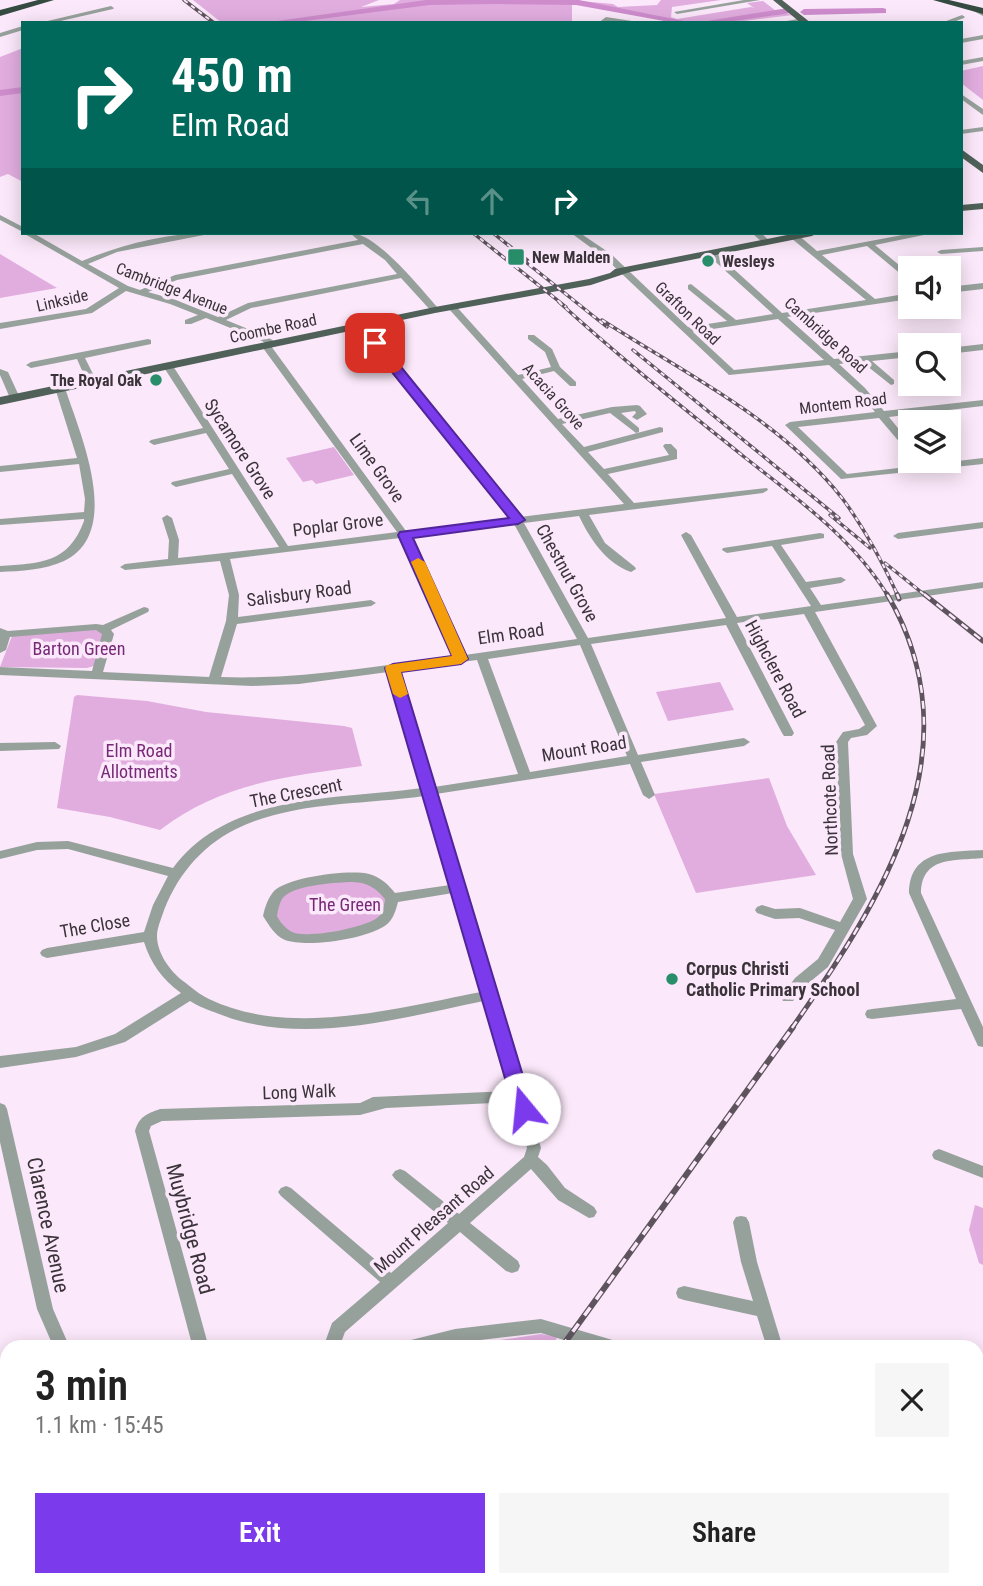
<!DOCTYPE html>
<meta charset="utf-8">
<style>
:root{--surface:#fff;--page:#f6f6f6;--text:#222;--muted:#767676;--accent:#7c3aed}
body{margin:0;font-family:"Roboto Condensed",sans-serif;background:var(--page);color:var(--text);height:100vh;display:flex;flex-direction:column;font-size:26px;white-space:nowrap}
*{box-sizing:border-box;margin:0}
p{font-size:23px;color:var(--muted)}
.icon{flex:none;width:38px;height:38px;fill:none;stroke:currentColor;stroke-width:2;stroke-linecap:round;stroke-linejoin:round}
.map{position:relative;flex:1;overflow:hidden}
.drawer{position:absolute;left:0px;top:1340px;width:984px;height:247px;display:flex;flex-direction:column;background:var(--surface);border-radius:21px 21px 0 0;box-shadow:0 4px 18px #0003}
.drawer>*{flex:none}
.hud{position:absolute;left:21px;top:21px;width:942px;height:214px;border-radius:0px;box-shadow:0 4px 18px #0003;background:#00695c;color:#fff;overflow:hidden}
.fabs{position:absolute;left:898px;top:256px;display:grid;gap:14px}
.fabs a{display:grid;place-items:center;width:63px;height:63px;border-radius:0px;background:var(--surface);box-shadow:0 4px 18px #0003;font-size:35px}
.pin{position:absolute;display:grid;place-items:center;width:60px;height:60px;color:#fff;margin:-30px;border-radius:14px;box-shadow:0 4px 10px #0006}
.me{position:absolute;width:77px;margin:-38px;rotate:343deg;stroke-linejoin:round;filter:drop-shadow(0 0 5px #0008)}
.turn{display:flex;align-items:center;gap:24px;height:147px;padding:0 35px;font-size:32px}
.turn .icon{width:91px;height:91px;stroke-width:2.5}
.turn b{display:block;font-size:49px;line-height:60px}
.lanes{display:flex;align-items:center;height:66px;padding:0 35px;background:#0003;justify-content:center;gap:35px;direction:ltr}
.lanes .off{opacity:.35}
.round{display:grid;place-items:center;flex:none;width:74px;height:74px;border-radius:0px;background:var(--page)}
.head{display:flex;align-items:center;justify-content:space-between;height:119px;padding:0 35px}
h1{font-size:42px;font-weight:600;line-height:52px}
.cta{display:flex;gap:14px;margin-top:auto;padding:14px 35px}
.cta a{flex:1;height:80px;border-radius:0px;background:var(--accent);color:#fff;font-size:28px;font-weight:600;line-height:80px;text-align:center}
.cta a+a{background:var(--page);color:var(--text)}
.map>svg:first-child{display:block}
.green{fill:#e1addf}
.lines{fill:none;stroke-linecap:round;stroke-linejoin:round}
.river{fill:#ce8ccc;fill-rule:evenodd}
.minor{fill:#97a19c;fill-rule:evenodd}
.major{fill:#4f6158;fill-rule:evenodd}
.highway{fill:#354b41;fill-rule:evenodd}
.rail-far2-casing{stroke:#5e545d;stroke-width:3.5}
.rail-far1-casing{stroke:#5e545d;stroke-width:5}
.rail-casing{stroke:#5e545d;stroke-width:6}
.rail-far2{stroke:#fbe8fa;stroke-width:2;stroke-dasharray:4.5;stroke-linecap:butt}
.rail-far1{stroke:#fbe8fa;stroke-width:2.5;stroke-dasharray:8;stroke-linecap:butt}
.rail{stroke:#fbe8fa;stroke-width:3.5;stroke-dasharray:10;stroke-linecap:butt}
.route{fill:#7c3aed;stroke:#51269a;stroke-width:2}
.slow{fill:#f59e0b}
.poi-dot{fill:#288e6a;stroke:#fbe8fa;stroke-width:2.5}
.labels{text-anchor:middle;stroke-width:7;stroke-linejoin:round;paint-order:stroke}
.far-poi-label{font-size:16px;font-weight:bold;fill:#3b333a;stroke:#fbe8fa;text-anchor:start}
.far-street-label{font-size:16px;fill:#3b333a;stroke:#fbe8fa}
.street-label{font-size:18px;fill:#3b333a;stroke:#fbe8fa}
.park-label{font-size:18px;fill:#772977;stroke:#fbe8fa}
.poi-label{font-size:18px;font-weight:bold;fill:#3b333a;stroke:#fbe8fa;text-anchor:start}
.near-street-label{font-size:21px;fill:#3b333a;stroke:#fbe8fa}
</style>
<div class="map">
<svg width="983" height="1586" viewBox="0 0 983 1586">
<rect width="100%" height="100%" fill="#fbe8fa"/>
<g class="green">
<polygon points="193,0 379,0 361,7 394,4 400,0 570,0 613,4 618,7 657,5 661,0 721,0 672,7 671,17 677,19 751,7 754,8 747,3 763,1 776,11 793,15 728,23 683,23 572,3 572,23 222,23"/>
<polygon points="23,48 23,182 8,174 0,177 0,57"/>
<polygon points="983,66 983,100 961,83 961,71"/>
<polygon points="0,254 57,288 0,298"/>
<polygon points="334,447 354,475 316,484 312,480 303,482 286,458"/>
<polygon points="93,629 102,630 105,634 94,666 87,668 0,667 12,636"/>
<polygon points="720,682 734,710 668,721 656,692"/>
<path d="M77 695 147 701 206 712 344 726 352 728 362 766C286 777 223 782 160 830L110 817 57 808 74 697Z"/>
<polygon points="769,778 787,826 816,875 696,893 654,794"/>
<polygon points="366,878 392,898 382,922 306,939 276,927 273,902 296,886"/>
<polygon points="975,1205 983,1208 983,1265 979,1263 969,1230"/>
<polygon points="541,1334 558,1337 549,1347 490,1348 494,1341"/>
<polygon points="165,1580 381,1580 377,1586 168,1586"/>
</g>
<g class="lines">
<g class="river">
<polygon points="426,0 579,0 694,23 675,23 576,5 497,4 430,5 289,23 263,23"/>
<polygon points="788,8 791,9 791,13 720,23 695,23"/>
<polygon points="883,8 886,9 886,13 804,15 800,12 804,9"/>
<polygon points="23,87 23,93 0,96 0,90"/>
</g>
<g class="minor">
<polygon points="744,0 760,0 677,14 674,12"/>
<polygon points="111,6 114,8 113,9 52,23 39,23"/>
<polygon points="970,7 974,7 983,11 983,16 970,9"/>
<polygon points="962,15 965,17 964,18 951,23 941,23"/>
<polygon points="606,17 632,21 635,23 607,21 598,23"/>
<polygon points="804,18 806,19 806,21 775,23"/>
<polygon points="23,26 23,30 0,37 0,33"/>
<polygon points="983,35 983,39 961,43 961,39"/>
<polygon points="983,57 983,61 961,65 961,61"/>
<polygon points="961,94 983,109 983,115 961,99"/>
<polygon points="983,127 983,131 961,134 961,130"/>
<polygon points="0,215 23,227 23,232 0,220"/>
<path d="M23 233H33L82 261C120 245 167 233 208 233L204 235 117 252 88 264 128 286 140 290 175 275 358 240 350 233C377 233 420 288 438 308V312H432L401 278 251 308 226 320 268 337 275 342V346H271L406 531 510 518 358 328V324H364L520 517 624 504 449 309 448 307 452 304 455 305 518 375 551 367 545 352 528 339V335H534L552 349 560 367 576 382V386H570L554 371 522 379 558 419 612 407 637 405 640 406 647 414 637 420 632 417 636 413 635 411 621 413 639 428V432L636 433 610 413 562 424 584 447 660 427 663 428V432L588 452 604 469 669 455 663 446 665 444H671L677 450V459L608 474 634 503 767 488 768 490 763 493 589 515 605 543 635 567 636 569 631 572C606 563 590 539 579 516L524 523 588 638 726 618 681 535 686 532 691 535 737 617 811 606 772 546 727 553 722 550 723 548 820 533 824 534V538L781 545 806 582 841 577 846 580 841 583 810 588 821 605 983 582V588L815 612 877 726 867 735 851 738 848 742 853 854 867 899 828 967 805 986 793 1001H783L781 997 795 978 818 959 835 930 799 918 775 919 757 913 755 910 757 907 762 905 775 909 800 908 840 922 853 899 841 854 836 742 843 732 859 729 865 725 804 614 737 623 794 733 792 736H784L782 733 726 625 591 644 638 755 744 738 750 742 744 746 641 762 655 795 649 799 643 795 630 764 436 794 527 1096 541 1148 538 1157 547 1165 565 1188 594 1207 597 1212 594 1217 589 1218 558 1200 531 1169 470 1223 518 1261 520 1266 518 1271 512 1273 506 1271 460 1232 345 1332 339 1348H323L332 1323 380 1282 281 1196 278 1192 281 1188 286 1186 291 1188 391 1273 448 1223 395 1179 392 1175 395 1171 400 1169 405 1171 459 1214 524 1157 527 1148 513 1102 386 1108 360 1115 162 1121 151 1126 149 1131 209 1348H193L135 1131C139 1117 146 1114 160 1109L360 1103 373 1097 510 1091 484 1001C400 1018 303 1047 219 1014 209 1010 199 1007 190 1001L125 1042 76 1057 0 1068V1056L76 1047 115 1034 181 993C162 979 151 964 144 942L47 958 42 956 40 953 42 950 47 948 144 932 153 905 168 876 68 849 37 850 0 859V851L37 842 68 841 173 868C229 792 338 800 422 788L388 672 299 684 252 686 0 675V667L92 671 102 634 96 630 10 637 6 650 0 653V628L8 631 96 624 103 625 144 607 148 608 149 610 148 612 111 630 114 634 103 672 209 677 226 621 229 595 220 561 125 570 120 567 125 564 168 559 169 540 162 518 167 515 172 518 179 540 178 558 279 547 232 474 176 487 171 484 172 482 229 469 206 433 154 445 149 442 151 440 203 428 163 366 168 363 173 366 288 546 397 532 263 348 261 346 265 343 262 341 206 318 191 324H185V320L198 315 170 304 126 291 92 313 0 329V323L86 309 119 288ZM363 244 385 260 397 274 248 303 218 317 176 300 148 292 177 280ZM514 524 577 639 465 655 410 537ZM400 538 454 656C376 666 299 680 221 677L237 624 371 606 376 603 371 600 238 617 239 595 230 559ZM580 645 627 756 530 772 488 659ZM477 660 518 774 434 787 399 670ZM424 796 450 885 395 893C388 884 380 877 369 874 350 869 288 877 274 891 268 898 265 907 263 916 269 925 274 935 285 940 307 948 367 939 386 925 393 920 396 910 398 902L453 893 481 992C397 1008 290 1038 209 999 200 995 191 987 183 981 170 971 157 953 157 936 157 929 160 922 162 916 175 878 200 847 236 829 293 801 363 805 424 796ZM349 882C366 882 374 886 385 899 384 906 383 914 377 918 363 928 307 939 292 932 285 928 280 922 277 916 278 910 279 904 282 899 292 885 333 883 349 882Z"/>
<path d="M571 233H580L611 254 688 327 727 321 688 289V285L691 284 736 320 773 314 709 256V252H715L782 313 866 300 791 238V234H797L817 251 913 233H928L924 235 875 245 905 270V274L902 275 867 246 822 255 875 299 910 293V299L787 317 834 359 910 351V357L872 361 894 380V384L891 385 862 362 839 364 865 388 884 411 983 400V406L889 417 910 443V452L907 451 879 418 798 427 847 474 983 458V464L841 479 785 425 790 422 875 412 859 392 829 365 729 375 605 258ZM778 319 824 360 734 370 693 332Z"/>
<polygon points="752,233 761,233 771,242 764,244"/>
<polygon points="983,247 983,251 941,254 937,252 941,250"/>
<polygon points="983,283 983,289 948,293 948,287"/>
<polygon points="148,339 151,340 151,344 85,358 97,382 92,385 87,382 77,359 31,368 26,365 31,362"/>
<polygon points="983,344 983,350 948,354 948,348"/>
<polygon points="0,369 8,372 20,398 18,400 12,400 10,398 0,375"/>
<path d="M60 385 65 388C80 434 124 532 64 561 44 570 21 571 0 572V566C40 563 68 564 84 521V519L0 525V519L84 512 85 499 79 464 0 472V466L77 458 55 388Z"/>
<polygon points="983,522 983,528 898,539 893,536 898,533"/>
<polygon points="55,742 61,746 59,749 0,751 0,743"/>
<path d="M983 850V858C954 861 922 856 921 893L983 1027V1047L978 1046 961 1009 872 1019 867 1018 865 1014 867 1010 872 1009 956 999 909 893C910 849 949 852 983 850Z"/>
<polygon points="0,1103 5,1105 7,1109 53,1309 70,1348 54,1348 37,1309 0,1142"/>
<polygon points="939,1149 983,1166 983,1178 934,1159 932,1155 934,1151"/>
<polygon points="741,1216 746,1217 749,1222 757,1262 783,1348 767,1348 757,1316 684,1300 678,1298 676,1293 678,1288 684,1286 753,1301 741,1262 733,1222 736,1217"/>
<polygon points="541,1319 616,1341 622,1343 624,1348 590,1348 541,1333 455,1343 438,1348 399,1348 401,1343 407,1341 455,1329"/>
<polygon points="976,1368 983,1370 983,1384 976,1383"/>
<polygon points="7,1385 7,1401 0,1403 0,1387"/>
<polygon points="7,1549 7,1567 0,1570 0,1552"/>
<polygon points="36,1580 56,1580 53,1586 34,1586"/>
<polygon points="64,1580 87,1580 89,1586 67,1586"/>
<polygon points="487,1580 507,1580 504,1586 485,1586"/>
<rect x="655" y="1580" width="18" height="6"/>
</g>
<g class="major">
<polygon points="773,0 782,0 811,23 801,23"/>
<polygon points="961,149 983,165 983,173 961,157"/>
<polygon points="983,203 983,209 961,211 961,205"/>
<polygon points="797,233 817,233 812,236 630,272 591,285 435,313 0,405 0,397 435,307 589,279 610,273 615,269"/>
</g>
<g class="highway">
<polygon points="38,0 54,0 0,16 0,10"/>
<polygon points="933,0 949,0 983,8 983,14"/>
</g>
<defs>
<g id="rail-far2">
<polyline points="184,0 214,23"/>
<polyline points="473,233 566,307"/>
<polyline points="493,233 531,263"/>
<polyline points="522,259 607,327"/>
<path d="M559 302C618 356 681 406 743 456 795 497 853 538 888 596"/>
<path d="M602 320C684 373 781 420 842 498 865 529 882 561 898 596"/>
<polyline points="633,350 839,518"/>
<polyline points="830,515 870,548"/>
<polyline points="885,563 926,596"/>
</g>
<g id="rail-far1">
<polyline points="897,594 899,599"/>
<polyline points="924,594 983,641"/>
<path d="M792 1028C881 901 979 750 887 594"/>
</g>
<g id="rail">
<polyline points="561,1348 793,1027"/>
<polyline points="400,1586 404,1580"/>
</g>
</defs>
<use href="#rail-far2" class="rail-far2-casing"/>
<use href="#rail-far1" class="rail-far1-casing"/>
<use href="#rail" class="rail-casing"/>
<use href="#rail-far2" class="rail-far2"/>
<use href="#rail-far1" class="rail-far1"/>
<use href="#rail" class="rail"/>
</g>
<polygon class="route" points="375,340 380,341 525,520 518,524 413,538 468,659 461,664 401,672 533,1109 531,1114 524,1117 517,1114 514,1109 385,668 393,664 452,656 398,535 400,532 509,518 371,346 370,343"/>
<polygon class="slow" points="418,558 425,562 468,659 461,664 401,672 408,694 400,698 393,694 385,668 387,665 452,656 411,562"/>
<g class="poi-dot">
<rect x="507" y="248" width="18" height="18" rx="3.5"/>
<circle cx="708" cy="261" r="7"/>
<circle cx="156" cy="380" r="7"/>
<circle cx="672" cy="979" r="7"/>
</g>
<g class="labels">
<g class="far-poi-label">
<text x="532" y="263">New Malden</text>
<text x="722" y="267">Wesleys</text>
<text x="142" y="386" text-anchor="end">The Royal Oak</text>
</g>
<g class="far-street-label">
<text transform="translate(172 288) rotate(21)" y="6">Cambridge Avenue</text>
<text transform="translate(62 300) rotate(-13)" y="6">Linkside</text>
<text transform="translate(688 313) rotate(44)" y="6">Grafton Road</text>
<text transform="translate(273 328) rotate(-12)" y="6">Coombe Road</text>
<text transform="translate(826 335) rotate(42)" y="6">Cambridge Road</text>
<text transform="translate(554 396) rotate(48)" y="6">Acacia Grove</text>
<text transform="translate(843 403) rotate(-7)" y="6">Montem Road</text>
</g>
<g class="street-label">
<text transform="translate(240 449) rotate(57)" y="6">Sycamore Grove</text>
<text transform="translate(377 468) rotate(54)" y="6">Lime Grove</text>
<text transform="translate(338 525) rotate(-7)" y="6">Poplar Grove</text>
<text transform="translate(567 573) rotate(61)" y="6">Chestnut Grove</text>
<text transform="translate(299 594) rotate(-7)" y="6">Salisbury Road</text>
<text transform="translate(511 634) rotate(-8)" y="6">Elm Road</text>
<text transform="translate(775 669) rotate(62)" y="6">Highclere Road</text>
<text transform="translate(584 749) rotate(-9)" y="6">Mount Road</text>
<text transform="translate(296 793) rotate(-11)" y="6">The Crescent</text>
<text transform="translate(830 800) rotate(-92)" y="6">Northcote Road</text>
<text transform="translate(95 926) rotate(-10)" y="6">The Close</text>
<text transform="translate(299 1092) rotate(-2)" y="6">Long Walk</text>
<text transform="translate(434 1220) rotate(-41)" y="6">Mount Pleasant Road</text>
</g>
<g class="park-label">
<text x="79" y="655">Barton Green</text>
<text x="139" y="757">Elm Road<tspan x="139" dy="21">Allotments</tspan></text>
<text x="345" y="911">The Green</text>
</g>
<g class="poi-label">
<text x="686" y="975">Corpus Christi<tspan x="686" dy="21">Catholic Primary School</tspan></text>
</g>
<g class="near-street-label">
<text transform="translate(48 1225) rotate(78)" y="7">Clarence Avenue</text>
<text transform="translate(190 1229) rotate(75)" y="7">Muybridge Road</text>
</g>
</g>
</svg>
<div class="fabs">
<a><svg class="icon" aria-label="sound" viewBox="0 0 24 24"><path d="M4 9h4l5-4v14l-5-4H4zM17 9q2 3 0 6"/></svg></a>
<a><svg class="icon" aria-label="search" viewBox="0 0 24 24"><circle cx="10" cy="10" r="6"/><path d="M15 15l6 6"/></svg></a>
<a><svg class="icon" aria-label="layers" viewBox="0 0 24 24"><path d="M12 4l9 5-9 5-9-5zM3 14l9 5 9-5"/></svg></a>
</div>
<div class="pin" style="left:375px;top:343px;background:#d93025"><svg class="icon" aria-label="arrive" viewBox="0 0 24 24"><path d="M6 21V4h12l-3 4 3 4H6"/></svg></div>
<svg class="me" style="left:524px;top:1109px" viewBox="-20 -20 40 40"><circle r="19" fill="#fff"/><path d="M0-13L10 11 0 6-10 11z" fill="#7c3aed"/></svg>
<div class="hud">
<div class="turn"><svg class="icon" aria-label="right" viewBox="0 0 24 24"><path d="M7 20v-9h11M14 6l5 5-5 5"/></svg><div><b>450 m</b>Elm Road</div></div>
<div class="lanes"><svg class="icon off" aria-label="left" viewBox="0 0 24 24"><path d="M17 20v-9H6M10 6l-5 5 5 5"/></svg><svg class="icon off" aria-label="ahead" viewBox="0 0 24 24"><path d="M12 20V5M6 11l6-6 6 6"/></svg><svg class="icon" aria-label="right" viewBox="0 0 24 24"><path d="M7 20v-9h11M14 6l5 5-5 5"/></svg></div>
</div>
<section class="drawer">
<div class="head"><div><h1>3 min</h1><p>1.1 km · 15:45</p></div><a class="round"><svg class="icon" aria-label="close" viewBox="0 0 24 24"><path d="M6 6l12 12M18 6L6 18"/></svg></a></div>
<div class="cta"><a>Exit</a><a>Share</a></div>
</section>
</div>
